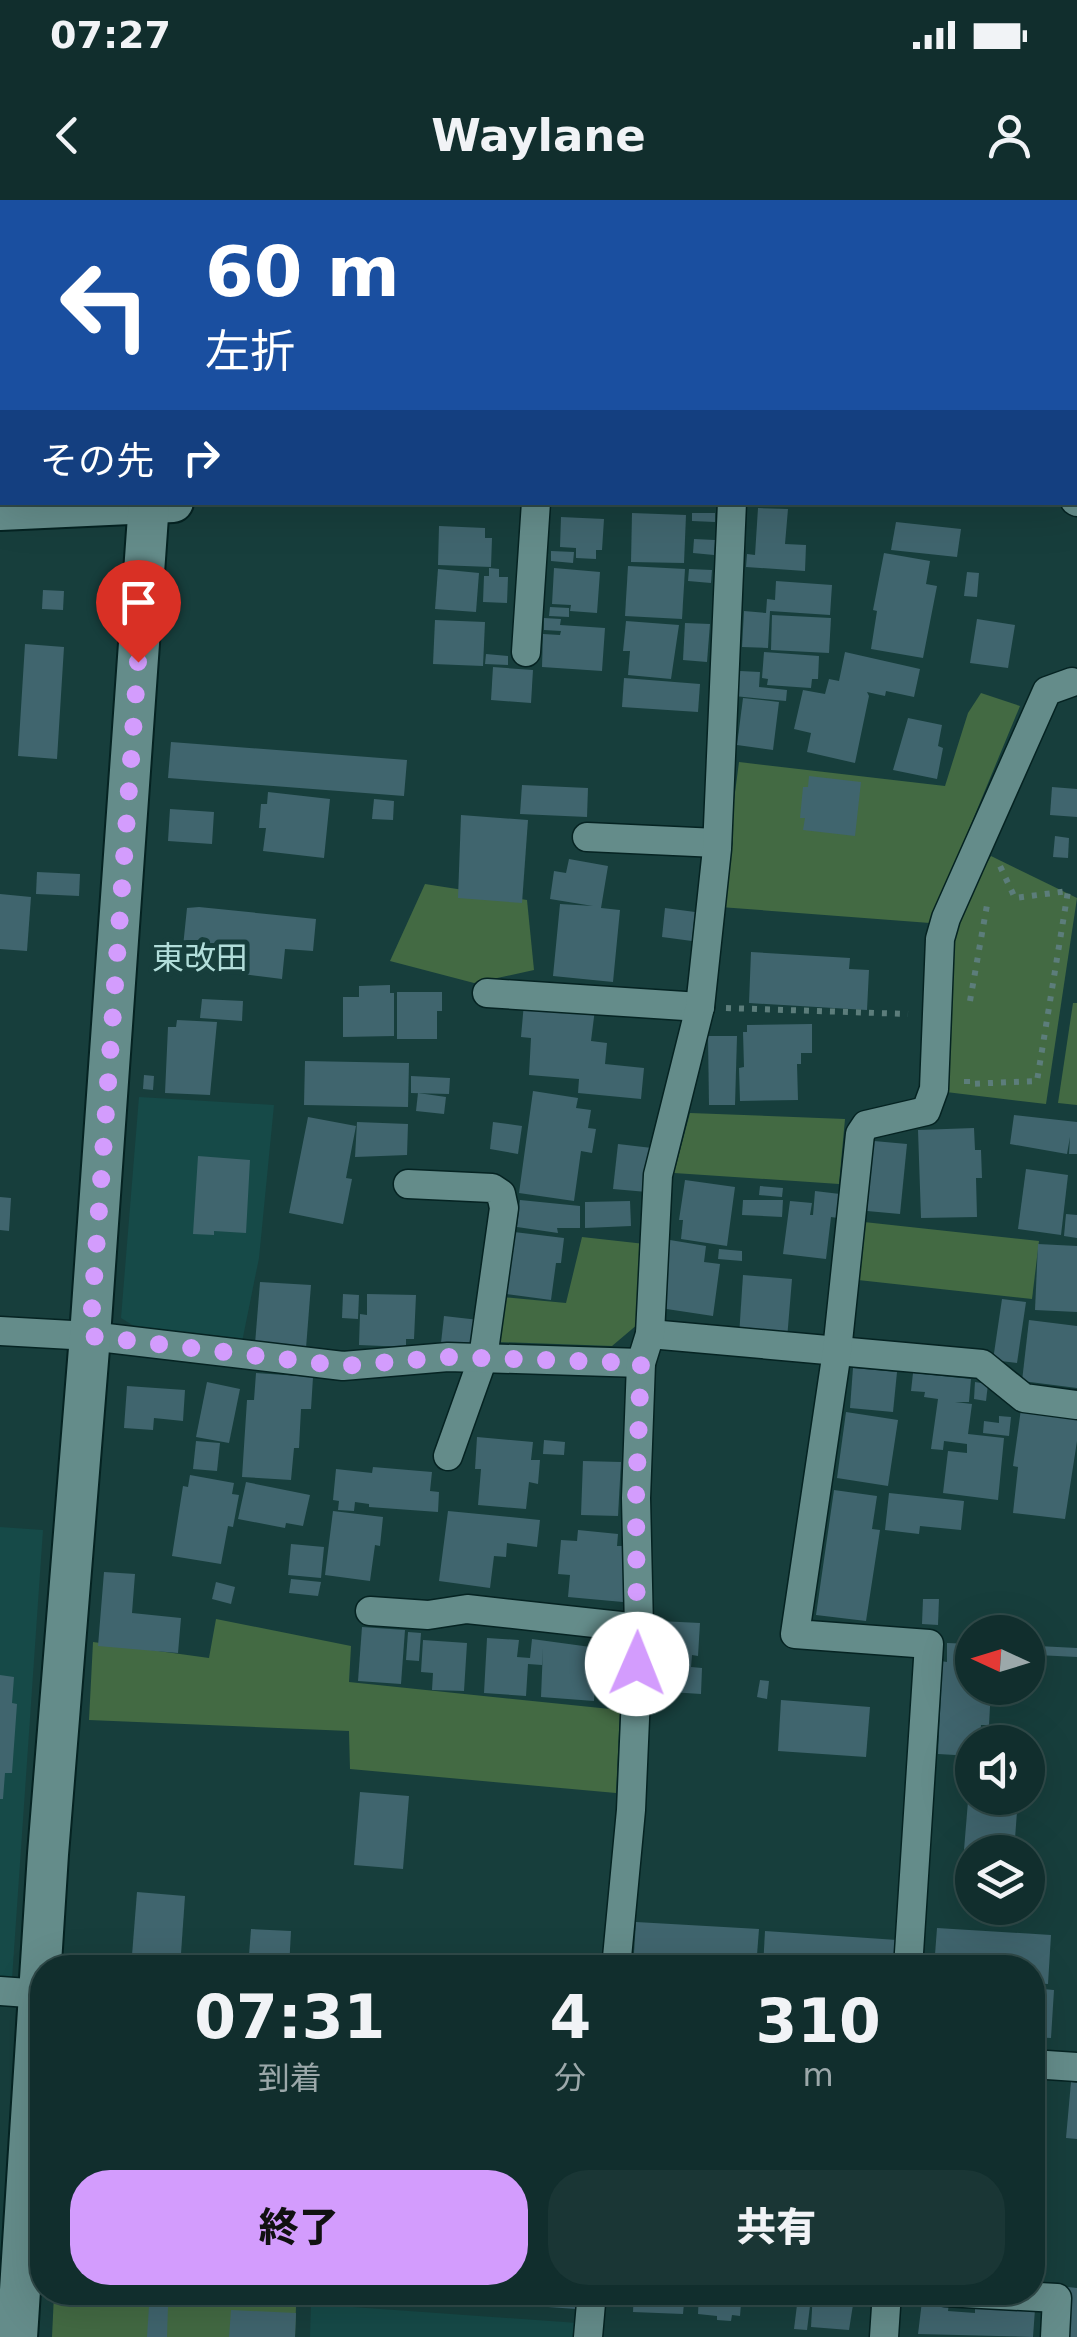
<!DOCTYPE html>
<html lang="ja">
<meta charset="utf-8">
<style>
:root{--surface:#112e2d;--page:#1a3635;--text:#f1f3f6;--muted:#9ca8aa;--line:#304a49;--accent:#d39cfd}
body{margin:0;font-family:"DejaVu Sans","Noto Sans JP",sans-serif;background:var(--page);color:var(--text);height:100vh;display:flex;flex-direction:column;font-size:38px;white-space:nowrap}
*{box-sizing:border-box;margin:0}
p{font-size:32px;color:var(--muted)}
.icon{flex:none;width:55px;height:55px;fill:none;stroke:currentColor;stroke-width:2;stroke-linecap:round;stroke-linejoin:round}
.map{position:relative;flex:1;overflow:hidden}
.side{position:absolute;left:30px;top:1755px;width:1015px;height:350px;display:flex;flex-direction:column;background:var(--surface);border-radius:40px;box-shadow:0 10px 40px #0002,0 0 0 2px var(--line)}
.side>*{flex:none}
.guide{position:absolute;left:0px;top:0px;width:1078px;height:305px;box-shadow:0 10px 40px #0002,0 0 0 2px var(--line);background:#1a4fa0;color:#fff;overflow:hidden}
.needle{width:65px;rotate:274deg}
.tools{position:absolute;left:955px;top:1415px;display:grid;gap:20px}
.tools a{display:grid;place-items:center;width:90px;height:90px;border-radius:50%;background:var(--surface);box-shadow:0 10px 40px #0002,0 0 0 2px var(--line);font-size:50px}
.pin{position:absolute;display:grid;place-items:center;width:85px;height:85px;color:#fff;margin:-102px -42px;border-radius:50% 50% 50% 0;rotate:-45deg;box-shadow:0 0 10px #0007}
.pin .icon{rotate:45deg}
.me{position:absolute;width:110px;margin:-55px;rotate:1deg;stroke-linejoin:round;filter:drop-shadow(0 0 8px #0008)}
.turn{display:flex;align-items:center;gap:35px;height:210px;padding:0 40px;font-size:45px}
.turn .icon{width:130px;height:130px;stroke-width:2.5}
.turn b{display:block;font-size:70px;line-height:85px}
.then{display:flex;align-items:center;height:95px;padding:0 40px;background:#0003;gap:20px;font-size:38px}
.eta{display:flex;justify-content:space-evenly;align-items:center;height:170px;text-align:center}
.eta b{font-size:60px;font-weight:800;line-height:70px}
.action{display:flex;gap:20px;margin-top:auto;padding:20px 40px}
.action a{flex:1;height:115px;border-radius:40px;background:var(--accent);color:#111;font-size:40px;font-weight:800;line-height:115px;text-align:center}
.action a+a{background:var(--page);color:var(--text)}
.status{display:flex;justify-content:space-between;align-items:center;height:70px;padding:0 50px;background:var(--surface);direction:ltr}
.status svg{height:28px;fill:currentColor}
header{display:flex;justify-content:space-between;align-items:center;height:130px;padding:0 40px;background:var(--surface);font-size:45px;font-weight:800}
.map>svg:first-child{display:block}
.built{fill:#164a48}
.green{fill:#436a43}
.building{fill:#40656e}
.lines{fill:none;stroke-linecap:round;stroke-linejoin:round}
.street-casing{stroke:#052322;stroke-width:31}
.secondary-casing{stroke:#052322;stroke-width:44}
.path{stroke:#5c7d7b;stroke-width:6;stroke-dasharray:5 8;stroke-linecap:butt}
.street{stroke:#648c8a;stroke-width:28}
.secondary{stroke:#648c8a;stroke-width:40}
.route{stroke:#d39cfd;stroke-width:18;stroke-dasharray:0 32.4}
.labels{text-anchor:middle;stroke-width:10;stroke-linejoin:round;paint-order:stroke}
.quarter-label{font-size:32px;fill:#b2ddda;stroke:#173e3c}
</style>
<div class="status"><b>07:27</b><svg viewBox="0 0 49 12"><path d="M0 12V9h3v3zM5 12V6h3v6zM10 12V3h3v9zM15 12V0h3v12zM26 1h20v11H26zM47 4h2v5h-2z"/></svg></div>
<header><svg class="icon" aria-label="back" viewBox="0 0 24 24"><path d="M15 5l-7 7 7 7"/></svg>Waylane<svg class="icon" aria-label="person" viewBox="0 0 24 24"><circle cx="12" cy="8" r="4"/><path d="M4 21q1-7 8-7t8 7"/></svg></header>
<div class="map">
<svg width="1077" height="2137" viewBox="0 0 1077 2137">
<rect width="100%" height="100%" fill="#173e3c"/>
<g class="built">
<polygon points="204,0 456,0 204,2"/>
<polygon points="139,897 274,905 259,1058 242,1142 137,1128 121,1118"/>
<polygon points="0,1327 43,1330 12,1779 0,1778"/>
<polygon points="311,2104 578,2123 577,2137 310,2137"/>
</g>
<g class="green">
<polygon points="981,493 1020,506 930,723 720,707 739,562 945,586 968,513"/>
<polygon points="991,656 1077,698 1046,904 946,892 955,716"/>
<polygon points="425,684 527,700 534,770 474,783 390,761"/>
<polygon points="1073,803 1077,803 1077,905 1058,903"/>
<polygon points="690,913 845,919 839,984 674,973"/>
<polygon points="864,1022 1039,1041 1032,1099 858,1080"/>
<polygon points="582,1037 645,1044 638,1124 612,1146 498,1142 502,1097 566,1103"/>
<polygon points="216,1419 351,1446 349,1482 620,1510 616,1593 350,1569 349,1531 89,1520 93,1442 209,1458"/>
<polygon points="54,2094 296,2107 295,2137 52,2137"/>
</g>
<g class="building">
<polygon points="758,308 788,309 785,344 806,345 805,371 746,367 747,354 755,355"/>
<polygon points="632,313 686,315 684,363 631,362"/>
<polygon points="692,313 715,313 715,322 692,321"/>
<polygon points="561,317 604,319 602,350 596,350 596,359 576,358 576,348 560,347"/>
<polygon points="896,322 961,329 957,357 891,350"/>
<polygon points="439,326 485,328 485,338 492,338 491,367 438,365"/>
<polygon points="694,339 715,340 714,355 693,353"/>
<polygon points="551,351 574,352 573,363 551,361"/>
<polygon points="884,353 930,361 926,384 937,386 923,458 871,449 877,411 873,410"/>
<polygon points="628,366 685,369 682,419 625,416"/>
<polygon points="489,368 499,369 499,377 508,377 507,403 483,402 484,376 489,376"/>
<polygon points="554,368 600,372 597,413 570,411 571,405 552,404"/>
<polygon points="438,369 479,373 476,412 435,409"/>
<polygon points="689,369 712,370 711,383 688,381"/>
<polygon points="967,372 979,373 977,397 964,396"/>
<polygon points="776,381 832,385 830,415 770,411 768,448 742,447 744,411 766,413 767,399 775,400"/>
<polygon points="43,390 64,391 63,410 42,409"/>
<polygon points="550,407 569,408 569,417 549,416"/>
<polygon points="772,415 831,418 829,453 771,450"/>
<polygon points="544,418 561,419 560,425 605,428 602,471 542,467 543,434 560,435 561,431 544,430"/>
<polygon points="977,419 1015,425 1008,468 970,463"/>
<polygon points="435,420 485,422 483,466 433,464"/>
<polygon points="626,421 679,425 671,479 628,475 630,451 623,451"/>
<polygon points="685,423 710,424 707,462 683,460"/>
<polygon points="25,444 64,447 57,559 18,556"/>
<polygon points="764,452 819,456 818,479 812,479 811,488 767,485 768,479 762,478"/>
<polygon points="845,452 920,469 914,497 886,491 885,496 867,492 869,496 855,563 807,552 811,533 794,529 803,490 825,494 829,479 839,481"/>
<polygon points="486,454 508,456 508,465 485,464"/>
<polygon points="493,467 533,470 531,503 491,500"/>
<polygon points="740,471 760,472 759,487 787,490 786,501 734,496"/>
<polygon points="624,478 700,484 698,512 622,507"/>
<polygon points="743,498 779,502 773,550 737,545"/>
<polygon points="908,518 942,525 938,546 943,548 937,579 893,570"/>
<polygon points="171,542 407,560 404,596 168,578"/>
<polygon points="809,576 861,582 855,636 803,630 805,618 800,618 803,587 808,587"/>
<polygon points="522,585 588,588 587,617 520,614"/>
<polygon points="1052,587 1077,589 1077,617 1050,615"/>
<polygon points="268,592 330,599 324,658 263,651 266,628 259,628 261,604 267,604"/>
<polygon points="374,599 394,601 393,620 372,619"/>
<polygon points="170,609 214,612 212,644 168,641"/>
<polygon points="461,615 528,620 522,703 458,698"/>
<polygon points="1055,636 1069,638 1068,658 1053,657"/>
<polygon points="569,659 608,666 601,708 620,710 613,782 553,776 560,704 593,706 550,699 554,671 566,673"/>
<polygon points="37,672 80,674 79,696 36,694"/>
<polygon points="0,694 31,697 27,751 0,749"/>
<polygon points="199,707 316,719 313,751 285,749 282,779 181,766 187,708"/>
<polygon points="665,708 695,712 692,741 662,737"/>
<polygon points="751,752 850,758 849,769 869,770 867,810 749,803"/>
<polygon points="390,785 390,793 394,793 394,836 343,837 343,797 359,797 359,786"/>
<polygon points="397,792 442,792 442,811 437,811 437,839 397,839"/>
<polygon points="202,799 243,801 242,821 200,818"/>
<polygon points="524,803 595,809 591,841 607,843 605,864 644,868 641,899 578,893 579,879 529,875 531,838 521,837"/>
<polygon points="177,820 217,822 210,895 165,893 168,827 176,827"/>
<polygon points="812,824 812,853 801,853 801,864 797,864 798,900 740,901 739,868 744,867 743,832 747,832 747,825"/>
<polygon points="708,836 737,836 735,905 709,905"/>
<polygon points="305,861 409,863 408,907 304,905"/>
<polygon points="144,875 154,876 153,890 143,889"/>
<polygon points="411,876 450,878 449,894 411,893"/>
<polygon points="533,891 578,898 576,908 591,910 588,928 596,929 592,953 581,951 574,1001 519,993"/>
<polygon points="418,893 446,897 444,914 416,911"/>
<polygon points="1014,915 1077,922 1077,954 1069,954 1070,937 1067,954 1010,944"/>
<polygon points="308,917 356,926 346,978 352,979 343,1024 289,1013"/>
<polygon points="357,922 408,924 407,955 355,957"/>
<polygon points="493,922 522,926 518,954 490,949"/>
<polygon points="974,928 975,950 981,950 982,978 976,978 977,1017 921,1018 918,930"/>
<polygon points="874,941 907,944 900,1014 867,1011"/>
<polygon points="618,944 652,948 647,992 613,989"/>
<polygon points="198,956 250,960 246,1033 214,1031 214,1035 193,1034"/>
<polygon points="1026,969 1068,975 1061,1035 1018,1029"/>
<polygon points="685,980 735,987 727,1046 681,1039 683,1020 679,1020"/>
<polygon points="760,986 783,988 782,997 759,995"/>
<polygon points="815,991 840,994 838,1018 831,1017 826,1059 783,1054 790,1001 812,1003 810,1015 813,1015"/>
<polygon points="0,997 11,998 9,1031 0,1030"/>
<polygon points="520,1000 580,1006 580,1028 557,1028 558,1033 517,1027"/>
<polygon points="743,1000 783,1000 782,1017 742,1015"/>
<polygon points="630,1001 631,1026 585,1028 585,1002"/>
<polygon points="1066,1014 1077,1015 1077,1038 1064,1036"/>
<polygon points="514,1032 564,1038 561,1063 556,1063 551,1100 506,1094"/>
<polygon points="670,1040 706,1046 704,1062 720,1064 713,1116 660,1108"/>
<polygon points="1038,1044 1077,1046 1077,1112 1035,1110"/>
<polygon points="719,1049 742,1051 742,1061 718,1059"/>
<polygon points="743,1075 792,1079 787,1139 739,1136"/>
<polygon points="260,1082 311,1085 306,1148 255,1144"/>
<polygon points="343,1094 359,1095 358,1119 342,1118"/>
<polygon points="367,1094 416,1095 414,1139 406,1139 406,1147 359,1145 360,1114 367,1115"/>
<polygon points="1002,1099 1026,1102 1017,1163 993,1160"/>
<polygon points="444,1116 479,1120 476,1147 441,1143"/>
<polygon points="1029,1120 1077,1126 1077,1188 1022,1181"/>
<polygon points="853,1168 897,1172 893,1212 850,1208"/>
<polygon points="256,1173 313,1177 311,1209 301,1209 299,1248 294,1248 291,1280 242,1277 247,1200 254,1200"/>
<polygon points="913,1173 971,1179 969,1202 955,1202 972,1204 968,1234 1004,1238 998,1300 943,1293 948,1251 967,1253 967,1244 944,1241 943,1250 931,1249 938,1199 924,1197 925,1192 911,1191"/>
<polygon points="207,1182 240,1189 229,1243 196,1237"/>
<polygon points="975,1182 988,1184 986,1201 974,1199"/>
<polygon points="127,1186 185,1190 183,1221 154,1218 153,1230 124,1228"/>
<polygon points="1021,1209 1077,1217 1077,1241 1065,1319 1013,1313 1018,1267 1013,1266"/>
<polygon points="846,1212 898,1220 888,1286 837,1278"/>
<polygon points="999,1216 1011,1217 1009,1236 983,1233 984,1221 999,1223"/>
<polygon points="477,1237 533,1242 531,1260 540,1260 538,1284 529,1282 526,1309 478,1305 481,1269 475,1269"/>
<polygon points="544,1240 565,1242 564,1255 543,1254"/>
<polygon points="196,1241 220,1243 217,1271 193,1269"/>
<polygon points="583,1261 621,1262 618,1316 581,1315"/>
<polygon points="373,1267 432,1272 430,1291 439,1292 438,1312 369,1307 369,1304 355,1302 354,1311 338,1310 339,1301 333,1300 336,1269 372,1273"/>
<polygon points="190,1275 234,1283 232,1294 239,1295 233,1327 228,1326 221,1364 172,1356 183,1286 188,1287"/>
<polygon points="246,1282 310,1295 303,1326 286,1323 285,1328 238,1319"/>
<polygon points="834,1290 877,1296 872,1329 880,1330 866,1421 816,1415"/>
<polygon points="889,1293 964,1301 961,1330 920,1326 919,1334 885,1330"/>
<polygon points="333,1311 383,1317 380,1346 375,1345 370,1381 325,1375"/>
<polygon points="448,1311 540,1320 537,1347 507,1343 506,1357 494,1356 490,1388 439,1381"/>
<polygon points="578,1330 618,1334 617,1346 628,1346 623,1402 568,1397 570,1375 558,1374 561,1340 577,1341"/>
<polygon points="291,1344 324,1347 321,1378 288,1375"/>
<polygon points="104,1372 135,1374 132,1413 181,1418 178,1453 98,1446"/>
<polygon points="291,1379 321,1382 318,1396 289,1393"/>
<polygon points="216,1382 235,1387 231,1404 212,1399"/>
<polygon points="923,1399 939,1399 938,1425 922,1424"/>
<polygon points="659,1421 700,1423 698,1456 692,1455 691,1467 702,1468 701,1494 655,1491"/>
<polygon points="362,1427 405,1430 401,1484 358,1481"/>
<polygon points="408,1432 421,1433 419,1461 406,1460"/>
<polygon points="487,1438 519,1440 517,1457 530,1458 532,1439 598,1448 594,1501 541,1497 543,1448 542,1465 528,1464 526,1496 484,1493"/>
<polygon points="423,1440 467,1443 464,1491 432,1490 433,1473 421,1472"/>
<polygon points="947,1443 972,1444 972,1488 991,1488 989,1525 981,1525 980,1542 972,1542 972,1556 938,1554 941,1491 938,1490 941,1461 947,1462"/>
<polygon points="1038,1446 1077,1448 1077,1457 1037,1455"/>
<polygon points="599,1464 612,1465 611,1489 598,1488"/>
<polygon points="0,1475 14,1477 12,1503 17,1504 12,1573 5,1573 3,1599 0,1599"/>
<polygon points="760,1480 769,1481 767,1499 757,1497"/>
<polygon points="781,1500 870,1507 866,1557 778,1551"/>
<polygon points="969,1589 972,1589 972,1598 1018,1598 1014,1652 972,1652 972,1663 963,1662"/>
<polygon points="360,1592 409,1596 403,1669 354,1665"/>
<polygon points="137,1692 185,1696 180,1768 131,1768"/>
<polygon points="636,1722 759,1729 756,1768 633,1768"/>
<polygon points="937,1728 1051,1735 1048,1784 1032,1783 1032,1768 934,1768"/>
<polygon points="251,1729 291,1731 289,1768 248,1768"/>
<polygon points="765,1731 897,1740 896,1768 763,1768"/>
<polygon points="1032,1788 1054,1790 1051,1838 1032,1837"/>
<polygon points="1071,1882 1077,1883 1077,1939 1066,1938"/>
<polygon points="1068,2087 1077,2088 1077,2137 1067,2137"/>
<polygon points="463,2092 525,2092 524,2106 462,2101"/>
<polygon points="549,2092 577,2092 576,2109 548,2107"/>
<polygon points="634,2092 685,2092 683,2114 633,2112"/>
<polygon points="699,2092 742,2092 740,2116 732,2115 731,2121 717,2120 717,2116 698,2114"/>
<polygon points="813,2092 855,2092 849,2130 811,2127"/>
<polygon points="922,2101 949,2103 948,2111 975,2113 975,2105 1035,2109 1033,2137 918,2134"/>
<polygon points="797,2105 810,2106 807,2130 794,2129"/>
<polygon points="149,2106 168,2107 167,2137 147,2137"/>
<polygon points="231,2110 296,2113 295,2137 229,2137"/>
</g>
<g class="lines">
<defs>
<g id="street">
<polyline points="743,2 743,0"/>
<polyline points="1075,301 1077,302"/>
<polyline points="526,452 536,302"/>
<polyline points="587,637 717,643"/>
<polyline points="487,793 700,807"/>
<polyline points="408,984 492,988 501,994 504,1008 483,1158 448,1256"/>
<polyline points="0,1131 90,1136 343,1166 448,1157 641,1163"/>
<polyline points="650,1134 982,1164 1024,1198 1077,1205"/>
<polyline points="370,1411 428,1415 467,1409 639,1428"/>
<polyline points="616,1768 631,1610 639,1428 636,1298 641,1163 650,1134 658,975 700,807 717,649 732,302"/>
<polyline points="908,1768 929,1444 795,1434 837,1151 860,934 866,925 926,911 934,889 940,739 946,718 1047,491 1072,482"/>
<polyline points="0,1791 42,1794"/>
<polyline points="1032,1864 1077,1867"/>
<polyline points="945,2092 1057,2098 1055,2137"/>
<polyline points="588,2137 592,2092"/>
<polyline points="884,2137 887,2092"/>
</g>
<g id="secondary">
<polyline points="169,2 169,0"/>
<polyline points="0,310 173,302"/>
<polyline points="17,2137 48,1654 90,1136 149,302"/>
</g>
</defs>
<use href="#street" class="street-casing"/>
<use href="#secondary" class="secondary-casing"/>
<g class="path">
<polyline points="970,801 987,705"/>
<polyline points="726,808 908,814"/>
<polyline points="967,879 967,884 1037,881 1068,691 1015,698 1000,666"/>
</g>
<use href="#street" class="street"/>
<use href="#secondary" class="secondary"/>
</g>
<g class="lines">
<polyline class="route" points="138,462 90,1136 343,1166 448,1157 641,1163 636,1298 637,1464"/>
</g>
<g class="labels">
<g class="quarter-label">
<text x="200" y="769">東改田</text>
</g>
</g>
</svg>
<div class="tools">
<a><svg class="needle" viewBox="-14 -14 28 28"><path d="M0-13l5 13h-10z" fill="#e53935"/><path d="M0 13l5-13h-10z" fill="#9ca8aa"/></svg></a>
<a><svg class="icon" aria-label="sound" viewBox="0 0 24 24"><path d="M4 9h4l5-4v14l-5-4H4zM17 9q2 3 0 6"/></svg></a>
<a><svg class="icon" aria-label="layers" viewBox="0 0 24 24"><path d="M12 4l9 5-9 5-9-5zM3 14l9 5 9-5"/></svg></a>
</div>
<div class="pin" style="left:138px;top:462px;background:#d93025"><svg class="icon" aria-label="arrive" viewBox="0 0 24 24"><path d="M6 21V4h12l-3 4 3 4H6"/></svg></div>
<svg class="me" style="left:637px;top:1464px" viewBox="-20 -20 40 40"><circle r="19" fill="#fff"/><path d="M0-13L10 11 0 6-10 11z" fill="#d39cfd"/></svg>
<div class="guide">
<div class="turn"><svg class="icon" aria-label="left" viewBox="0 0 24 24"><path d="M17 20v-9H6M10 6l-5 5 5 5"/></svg><div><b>60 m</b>左折</div></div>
<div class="then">その先<svg class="icon" aria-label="right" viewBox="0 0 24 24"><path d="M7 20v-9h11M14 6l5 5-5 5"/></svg></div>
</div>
<section class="side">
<div class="eta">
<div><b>07:31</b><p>到着</p></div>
<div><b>4</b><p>分</p></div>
<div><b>310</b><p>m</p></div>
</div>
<div class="action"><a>終了</a><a>共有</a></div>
</section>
</div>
